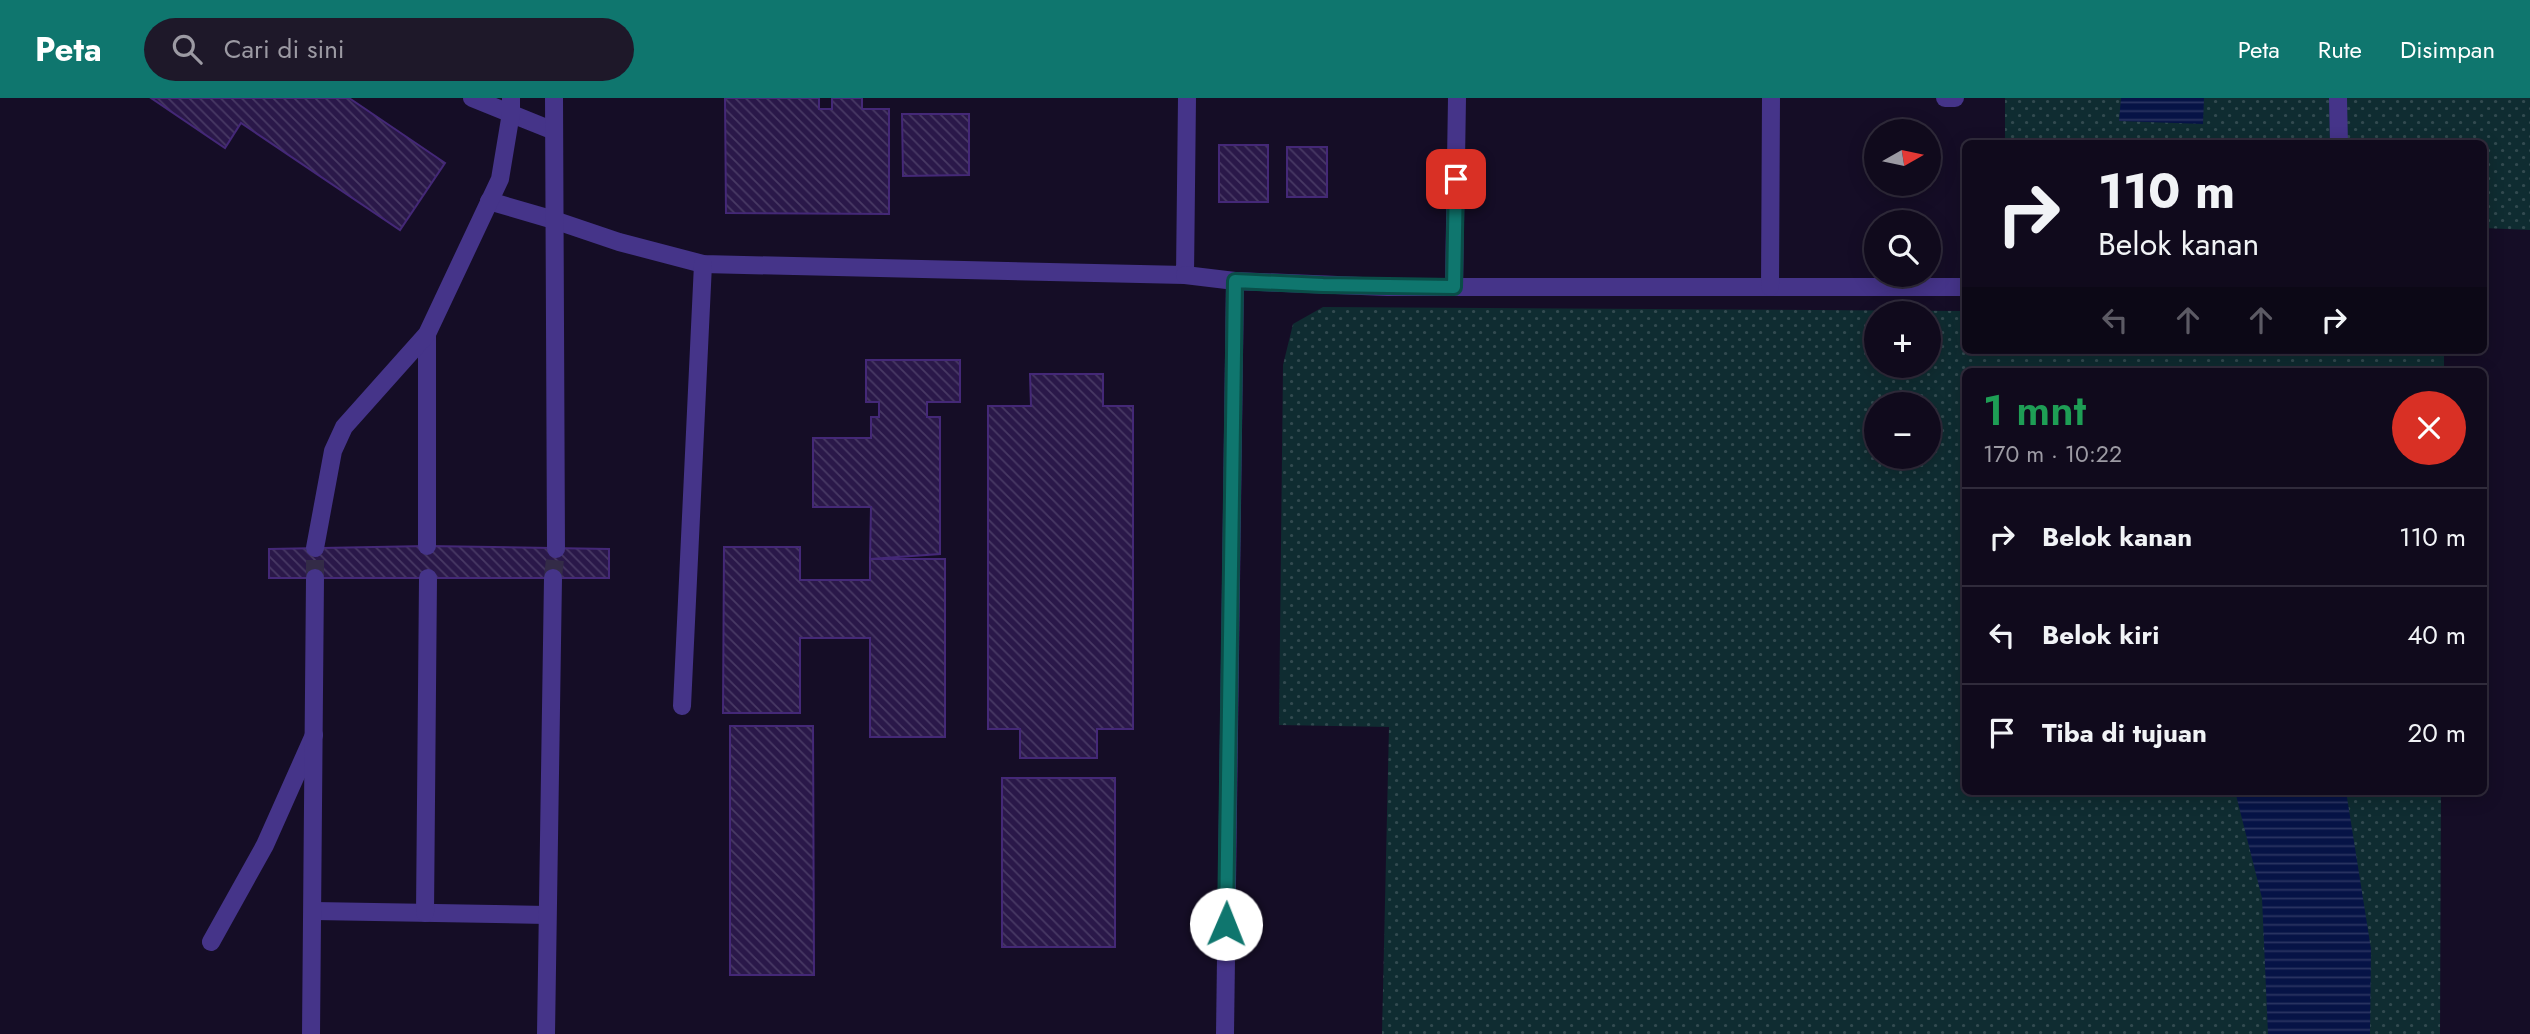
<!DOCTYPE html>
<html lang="id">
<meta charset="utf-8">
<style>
:root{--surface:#100a1c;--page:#1e1829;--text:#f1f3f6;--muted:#9c9aa3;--line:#302b3b;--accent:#0f766e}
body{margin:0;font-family:Jost,sans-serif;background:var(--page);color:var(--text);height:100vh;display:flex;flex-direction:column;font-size:26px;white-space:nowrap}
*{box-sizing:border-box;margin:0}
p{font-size:23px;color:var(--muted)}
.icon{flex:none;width:38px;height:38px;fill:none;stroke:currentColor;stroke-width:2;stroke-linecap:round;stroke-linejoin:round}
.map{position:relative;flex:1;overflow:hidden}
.details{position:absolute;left:1962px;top:270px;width:525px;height:427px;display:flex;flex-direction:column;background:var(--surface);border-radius:10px;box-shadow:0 4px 18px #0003,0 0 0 2px var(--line)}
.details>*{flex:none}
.hud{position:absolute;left:1962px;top:42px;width:525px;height:214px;border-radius:10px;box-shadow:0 4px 18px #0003,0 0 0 2px var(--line);background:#100a1c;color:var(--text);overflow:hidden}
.needle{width:46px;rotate:81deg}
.tools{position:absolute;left:1864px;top:21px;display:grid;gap:14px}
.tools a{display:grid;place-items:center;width:77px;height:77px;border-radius:50%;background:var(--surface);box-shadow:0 4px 18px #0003,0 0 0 2px var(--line);font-size:35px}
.pin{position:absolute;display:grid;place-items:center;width:60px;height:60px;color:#fff;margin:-30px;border-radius:14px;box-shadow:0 4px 10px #0006}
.me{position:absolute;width:77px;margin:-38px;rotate:1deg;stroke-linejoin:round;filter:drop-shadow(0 0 5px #0008)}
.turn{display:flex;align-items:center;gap:24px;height:147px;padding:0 21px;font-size:32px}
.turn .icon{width:91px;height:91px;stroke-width:2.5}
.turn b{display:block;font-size:49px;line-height:60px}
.lanes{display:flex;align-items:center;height:66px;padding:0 21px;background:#0003;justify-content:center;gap:35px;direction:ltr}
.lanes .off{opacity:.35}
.round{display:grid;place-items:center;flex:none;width:74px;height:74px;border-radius:37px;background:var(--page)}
.headline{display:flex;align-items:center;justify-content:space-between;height:119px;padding:0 21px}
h1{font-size:42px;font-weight:600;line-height:52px;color:#1e9e55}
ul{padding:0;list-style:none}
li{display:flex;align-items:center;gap:21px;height:98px;padding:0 21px;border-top:2px solid var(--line)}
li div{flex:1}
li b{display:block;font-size:26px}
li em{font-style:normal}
header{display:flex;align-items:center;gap:42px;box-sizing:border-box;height:98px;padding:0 35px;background:var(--accent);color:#fff}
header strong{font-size:33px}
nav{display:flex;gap:38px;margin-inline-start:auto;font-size:24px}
.search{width:490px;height:63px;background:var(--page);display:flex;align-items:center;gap:18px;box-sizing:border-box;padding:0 24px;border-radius:38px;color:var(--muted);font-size:26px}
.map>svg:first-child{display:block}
.grass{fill:url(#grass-dots);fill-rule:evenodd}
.water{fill:url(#water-rules)}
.building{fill:url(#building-back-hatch);stroke:#442877;stroke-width:2}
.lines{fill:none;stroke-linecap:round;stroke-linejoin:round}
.tertiary-tunnel{stroke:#332b47;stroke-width:18;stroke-dasharray:18 9;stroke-linecap:butt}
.service{stroke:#453489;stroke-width:18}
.tertiary{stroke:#453489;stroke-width:18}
.route-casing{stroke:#0a4d48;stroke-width:18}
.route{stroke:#0f766e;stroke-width:12}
</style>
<header>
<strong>Peta</strong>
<div class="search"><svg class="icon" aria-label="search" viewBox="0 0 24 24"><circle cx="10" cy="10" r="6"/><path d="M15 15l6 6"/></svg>Cari di sini</div>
<nav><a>Peta</a><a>Rute</a><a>Disimpan</a></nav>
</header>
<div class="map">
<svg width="2530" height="936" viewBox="0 0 2530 936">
<defs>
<pattern id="grass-dots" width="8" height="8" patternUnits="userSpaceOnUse" patternTransform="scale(1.75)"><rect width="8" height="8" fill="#0f2c31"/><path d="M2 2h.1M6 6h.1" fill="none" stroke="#324a50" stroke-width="1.8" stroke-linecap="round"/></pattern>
<pattern id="water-rules" width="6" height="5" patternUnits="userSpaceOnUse" patternTransform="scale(1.75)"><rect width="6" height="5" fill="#061346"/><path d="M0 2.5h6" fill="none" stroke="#2a3462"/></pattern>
<pattern id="building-back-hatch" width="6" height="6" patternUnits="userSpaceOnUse" patternTransform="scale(1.75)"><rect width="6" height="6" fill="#2a1849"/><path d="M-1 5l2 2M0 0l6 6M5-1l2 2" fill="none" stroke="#483964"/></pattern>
</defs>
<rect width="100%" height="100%" fill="#150d26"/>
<g class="grass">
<polygon points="2005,0 2530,0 2530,132 2483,130 2483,46 2005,45"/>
<path d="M1323 209 1965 213V252H2444V273H1965V693H2441L2440 936H1382L1389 629 1279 627 1283 267 1293 226ZM1876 215H1928V268H1876ZM1876 306H1928V359H1876Z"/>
</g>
<g class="water">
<polygon points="2121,0 2204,0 2203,26 2119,23"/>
<polygon points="2235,693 2346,693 2371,851 2370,936 2268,936 2262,800"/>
</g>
<g class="building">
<polygon points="151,0 349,0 445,65 400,132 241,25 225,50"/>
<polygon points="725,0 819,0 819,11 832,11 832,0 862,0 862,11 889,11 889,116 726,115"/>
<polygon points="902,16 969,16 969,77 903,78"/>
<rect x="1219" y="47" width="49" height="57"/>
<rect x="1287" y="49" width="40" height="50"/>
<polygon points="866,262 960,262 960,304 927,304 927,319 940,319 940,456 870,461 871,409 813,409 813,340 871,340 871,319 879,319 879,304 866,304"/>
<polygon points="1030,276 1103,276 1103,308 1133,308 1133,631 1097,631 1097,660 1020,660 1020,631 988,631 988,308 1031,308"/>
<polygon points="427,448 609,451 609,480 269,480 269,451"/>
<polygon points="724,449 800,449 800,482 870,482 870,461 945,461 945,639 870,639 870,540 800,540 800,615 723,615"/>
<polygon points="730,628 813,628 814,877 730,877"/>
<rect x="1002" y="680" width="113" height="169"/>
</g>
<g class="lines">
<g class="tertiary-tunnel">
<polyline points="315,480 315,450"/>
<polyline points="553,480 556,451"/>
</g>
<g class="service">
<polyline points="472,0 554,33"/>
<polyline points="1945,0 1955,0"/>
<polyline points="2338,0 2339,46"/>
<polyline points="489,103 554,122 619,144 703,166 1185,177 1187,0"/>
<polyline points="1185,177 1235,183 1387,189 1965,189"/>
<polyline points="1454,189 1457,0"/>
<polyline points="1770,189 1771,0"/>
<polyline points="427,236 427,448"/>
<polyline points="682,608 703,166"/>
<polyline points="314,813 547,817"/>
<polyline points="425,815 428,480"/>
<polyline points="211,844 265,747 314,637"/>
<polyline points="1225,936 1235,183"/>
</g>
<g class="tertiary">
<polyline points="554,0 556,451"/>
<polyline points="315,450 333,353 344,329 427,236 500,81 511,15 511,0"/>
<polyline points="311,936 315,480"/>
<polyline points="546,936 553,480"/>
</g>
</g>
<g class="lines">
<defs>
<polyline id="route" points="1226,826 1235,183 1323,187 1454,189 1456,81"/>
</defs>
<use href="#route" class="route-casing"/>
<use href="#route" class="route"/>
</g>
</svg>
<div class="tools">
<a><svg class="needle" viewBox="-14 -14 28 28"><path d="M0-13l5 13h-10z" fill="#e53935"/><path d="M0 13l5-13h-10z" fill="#9c9aa3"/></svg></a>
<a><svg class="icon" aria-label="search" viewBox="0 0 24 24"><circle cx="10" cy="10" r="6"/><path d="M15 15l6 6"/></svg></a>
<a>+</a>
<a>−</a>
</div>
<div class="pin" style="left:1456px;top:81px;background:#d93025"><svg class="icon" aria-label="arrive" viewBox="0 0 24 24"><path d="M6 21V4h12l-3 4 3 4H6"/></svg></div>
<svg class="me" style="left:1226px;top:826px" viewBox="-20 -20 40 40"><circle r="19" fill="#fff"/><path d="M0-13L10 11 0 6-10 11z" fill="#0f766e"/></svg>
<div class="hud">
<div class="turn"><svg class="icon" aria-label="right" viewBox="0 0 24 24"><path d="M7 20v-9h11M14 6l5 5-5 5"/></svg><div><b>110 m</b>Belok kanan</div></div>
<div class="lanes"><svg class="icon off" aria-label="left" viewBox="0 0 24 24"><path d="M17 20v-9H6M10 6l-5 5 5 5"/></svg><svg class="icon off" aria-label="ahead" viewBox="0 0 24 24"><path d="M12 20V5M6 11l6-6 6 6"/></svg><svg class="icon off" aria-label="ahead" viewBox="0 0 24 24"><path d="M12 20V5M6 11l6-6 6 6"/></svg><svg class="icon" aria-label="right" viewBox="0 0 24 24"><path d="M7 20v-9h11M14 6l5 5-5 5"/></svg></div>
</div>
<section class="details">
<div class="headline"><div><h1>1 mnt</h1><p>170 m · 10:22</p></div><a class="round" style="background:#d93025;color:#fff"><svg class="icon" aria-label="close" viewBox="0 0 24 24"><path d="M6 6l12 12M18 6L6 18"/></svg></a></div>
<ul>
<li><svg class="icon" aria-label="right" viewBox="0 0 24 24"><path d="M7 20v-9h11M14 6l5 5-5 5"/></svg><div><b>Belok kanan</b></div><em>110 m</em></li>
<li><svg class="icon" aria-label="left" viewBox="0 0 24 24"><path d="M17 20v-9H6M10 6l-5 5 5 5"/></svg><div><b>Belok kiri</b></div><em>40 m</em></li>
<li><svg class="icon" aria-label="arrive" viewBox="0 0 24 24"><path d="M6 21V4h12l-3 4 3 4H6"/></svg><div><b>Tiba di tujuan</b></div><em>20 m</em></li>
</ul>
</section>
</div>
